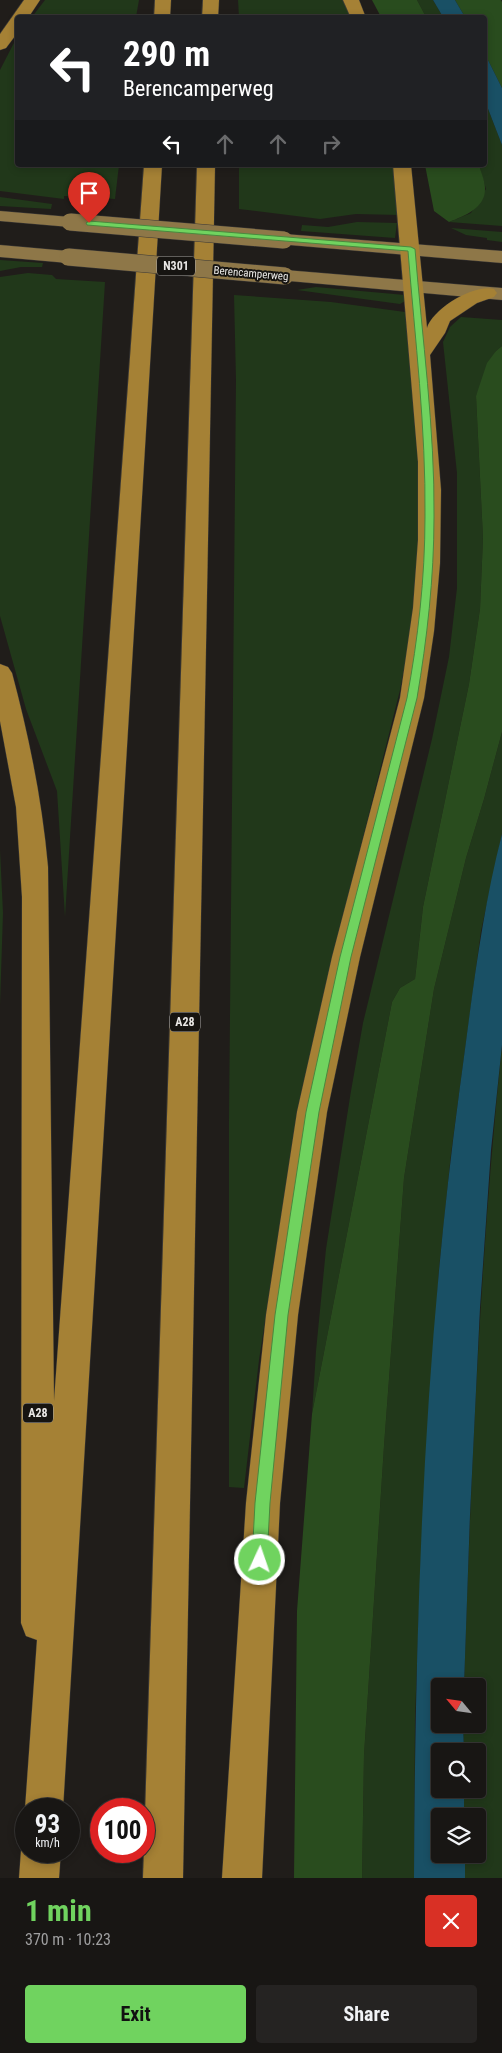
<!DOCTYPE html>
<meta charset="utf-8">
<style>
:root{--surface:#181614;--page:#252322;--text:#f1f3f6;--muted:#9f9fa0;--line:#363534;--accent:#70d35f}
body{margin:0;font-family:"Roboto Condensed",sans-serif;background:var(--page);color:var(--text);height:100vh;display:flex;flex-direction:column;font-size:19px;white-space:nowrap}
*{box-sizing:border-box;margin:0}
p{font-size:16px;color:var(--muted)}
.icon{flex:none;width:28px;height:28px;fill:none;stroke:currentColor;stroke-width:2;stroke-linecap:round;stroke-linejoin:round}
.map{position:relative;height:1878px;overflow:hidden}
.details{display:flex;flex-direction:column;background:var(--surface);flex:1}
.details>*{flex:none}
.hud{position:absolute;left:15px;top:15px;width:472px;height:152px;border-radius:5px;box-shadow:0 2px 8px #0003,0 0 0 1px var(--line);background:#202124;color:#fff;overflow:hidden}
.needle{width:32px;rotate:299deg}
.tools{position:absolute;left:431px;top:1678px;display:grid;gap:10px}
.tools a{display:grid;place-items:center;width:55px;height:55px;border-radius:5px;background:var(--surface);box-shadow:0 2px 8px #0003,0 0 0 1px var(--line);font-size:25px}
.speed{position:absolute;left:15px;top:1798px;display:flex;gap:10px;font-size:25px;font-weight:700;text-align:center}
.speed>*{display:grid;place-content:center;width:65px;height:65px;border-radius:50%;background:var(--surface);box-shadow:0 2px 8px #0003,0 0 0 1px var(--line);line-height:1}
.speed small{font-size:12px;font-weight:400}
.speed .limit{border:8px solid #d22;background:#fff;color:#111}
.pin{position:absolute;display:grid;place-items:center;width:42px;height:42px;color:#fff;margin:-51px -21px;border-radius:50% 50% 50% 0;rotate:-45deg;box-shadow:0 0 5px #0007}
.pin .icon{rotate:45deg}
.me{position:absolute;width:55px;margin:-28px;rotate:3deg;stroke-linejoin:round;filter:drop-shadow(0 0 4px #0008)}
.turn{display:flex;align-items:center;gap:18px;height:105px;padding:0 25px;font-size:22px}
.turn .icon{width:65px;height:65px;stroke-width:2.5}
.turn b{display:block;font-size:35px;line-height:42px}
.lanes{display:flex;align-items:center;height:48px;padding:0 25px;background:#0003;justify-content:center;gap:25px;direction:ltr}
.lanes .off{opacity:.35}
.round{display:grid;place-items:center;flex:none;width:52px;height:52px;border-radius:5px;background:var(--page)}
.overview{display:flex;align-items:center;justify-content:space-between;height:85px;padding:0 25px}
h1{font-size:30px;font-weight:700;line-height:38px;color:var(--accent)}
.cta{display:flex;gap:10px;margin-top:auto;padding:10px 25px}
.cta a{flex:1;height:58px;border-radius:5px;background:var(--accent);color:#111;font-size:20px;font-weight:700;line-height:58px;text-align:center}
.cta a+a{background:var(--page);color:var(--text)}
.map>svg:first-child{display:block}
.green{fill:#21381a}
.forest{fill:#294c1e}
.water{fill:#195065}
.lines{fill:none;stroke-linecap:round;stroke-linejoin:round}
.primary-casing{stroke:#3a3837;stroke-width:1}
.motorway-casing{stroke:#3a3837;stroke-width:1}
.primary{fill:#8e7748;fill-rule:evenodd}
.motorway{fill:#a58135;fill-rule:evenodd}
.primary-bridge-casing{stroke:#3a3837;stroke-width:18;stroke-linecap:butt}
.primary-bridge{stroke:#8e7748;stroke-width:17}
.route{fill:#70d35f;stroke:#49893e}
.labels{text-anchor:middle;stroke-width:4;stroke-linejoin:round;paint-order:stroke}
.far-street-label{font-size:11px;fill:#eae8e6;stroke:#161411}
.shield{fill:#161411;stroke:#aaa8a6;stroke-width:1}
.shield-label{font-size:12px;font-weight:bold;fill:#eae8e6}
</style>
<div class="map">
<svg width="502" height="1878" viewBox="0 0 502 1878">
<rect width="100%" height="100%" fill="#201d1a"/>
<g class="green">
<polygon points="45,0 139,0 136,17 32,17"/>
<polygon points="238,0 344,0 352,17 239,17"/>
<polygon points="417,0 433,0 443,17 426,17"/>
<polygon points="17,37 18,165 119,165 115,199 64,196 64,199 0,191 0,70"/>
<polygon points="485,101 502,145 502,226 449,222 471,213 486,189 479,165 485,165"/>
<polygon points="239,165 394,165 400,215 356,214 320,219 239,209"/>
<polygon points="0,197 52,204 51,209 0,206"/>
<polygon points="357,222 397,223 395,238 301,231 302,225 328,227"/>
<polygon points="451,228 502,232 502,242 487,240 487,238 466,235"/>
<polygon points="0,260 43,263 42,267 21,267 0,271"/>
<polygon points="28,273 52,275 56,279 105,282 65,917 57,791 26,709 0,616 0,277"/>
<polygon points="316,287 405,295 405,301 400,304 297,290"/>
<polygon points="234,295 331,302 405,312 420,467 417,580 411,632 400,690 324,993 296,1120 259,1360 244,1488 229,1487 229,1121 236,380"/>
<polygon points="461,317 502,320 502,346 496,351 476,396 483,538 480,609 469,684 423,907 415,979 400,988 392,1002 312,1414 316,1351 326,1249 351,1091 363,1023 432,739 449,657 457,588 457,473 443,342 450,327"/>
<polygon points="502,732 502,834 481,931 451,1154 439,1269 421,1558 415,1717 414,1878 362,1878 364,1755 384,1446 404,1178 434,989 466,858 484,799"/>
<polygon points="0,850 3,913 0,1005"/>
<path d="M502 1045V1878H465V1854H478V1816H464V1789H478V1751H464L463 1724H478V1686H464C471 1472 480 1258 502 1045Z"/>
</g>
<g class="forest">
<polygon points="372,0 417,0 426,17 381,17"/>
<polygon points="455,0 501,0 502,2 502,88 485,54 485,18 465,17"/>
<path d="M425 165H479C481 172 485 181 485 188 486 208 464 216 449 222L434 211Z"/>
<polygon points="502,346 502,732 484,799 466,858 434,989 404,1178 384,1446 364,1755 362,1878 294,1878 297,1611 312,1414 392,1002 400,988 415,979 423,907 469,684 480,609 483,538 476,396 487,363 496,351"/>
</g>
<g class="water">
<polygon points="433,0 455,0 465,17 443,17"/>
<polygon points="485,54 502,88 502,145 485,101"/>
<path d="M502 834V1045L491 1150 480 1308 470 1515 464 1686H440V1724H463L464 1751H440V1789H464V1816H440V1854H465V1878H414C415 1618 424 1352 459 1094 471 1007 480 919 502 834Z"/>
</g>
<g class="lines">
<defs>
<g id="primary">
<polygon points="0,211 70,217 76,218 79,222 76,226 70,227 0,221"/>
<polygon points="284,234 502,251 502,263 278,244 275,240 278,236"/>
<polygon points="0,245 68,251 75,253 77,257 75,261 68,263 0,257"/>
<polygon points="285,270 502,288 502,300 278,280 276,276 278,272"/>
</g>
<g id="motorway">
<polygon points="24,0 40,0 28,18 18,18 18,32 6,48 0,50 0,34"/>
<polygon points="155,0 171,0 170,18 154,18"/>
<polygon points="203,0 219,0 218,18 202,18"/>
<polygon points="343,0 359,0 366,18 351,18"/>
<path d="M144 165H162L63 1809H26V1813L25 1809 37 1640 26 1636 21 1623 22 897 16 807 0 721V664L8 667 12 673C29 737 42 800 48 867L54 1401Z"/>
<polygon points="197,165 215,165 183,1878 143,1878"/>
<path d="M393 165H411L427 328C433 309 473 284 494 289L497 293 494 297 477 303 450 321 445 333 430 355 441 490 440 563 434 631 424 698 360 957 327 1112 298 1315 280 1503 262 1878H222L246 1503 266 1315 297 1112 332 957 400 698 413 608 418 540V462Z"/>
<polygon points="26,1839 26,1851 61,1851 59,1878 19,1878 21,1851"/>
</g>
</defs>
<use href="#primary" class="primary-casing"/>
<use href="#motorway" class="motorway-casing"/>
<use href="#primary" class="primary"/>
<use href="#motorway" class="motorway"/>
<defs>
<g id="primary-bridge">
<polyline points="70,222 284,240"/>
<polyline points="68,257 285,276"/>
</g>
</defs>
<use href="#primary-bridge" class="primary-bridge-casing"/>
<use href="#primary-bridge" class="primary-bridge"/>
</g>
<path class="route" d="M89 221 411 247 415 249C422 337 435 430 434 517 434 578 427 639 417 698L351 957 319 1112 288 1315 270 1503 267 1560 265 1566 260 1568 254 1566 252 1560 255 1503 275 1315 306 1112 340 957 407 698C418 639 425 578 425 517 426 428 415 339 408 251L87 225 86 223Z"/>
<g class="labels">
<g class="far-street-label">
<text transform="translate(251 273) rotate(5)" y="4">Berencamperweg</text>
</g>
<g class="shield">
<rect x="157" y="256.5" width="38" height="19" rx="4"/>
<rect x="170" y="1012.5" width="30" height="19" rx="4"/>
<rect x="23" y="1403.5" width="30" height="19" rx="4"/>
</g>
<g class="shield-label">
<text x="176" y="270">N301</text>
<text x="185" y="1026">A28</text>
<text x="38" y="1417">A28</text>
</g>
</g>
</svg>
<div class="tools">
<a><svg class="needle" viewBox="-14 -14 28 28"><path d="M0-13l5 13h-10z" fill="#e53935"/><path d="M0 13l5-13h-10z" fill="#9f9fa0"/></svg></a>
<a><svg class="icon" aria-label="search" viewBox="0 0 24 24"><circle cx="10" cy="10" r="6"/><path d="M15 15l6 6"/></svg></a>
<a><svg class="icon" aria-label="layers" viewBox="0 0 24 24"><path d="M12 4l9 5-9 5-9-5zM3 14l9 5 9-5"/></svg></a>
</div>
<div class="speed"><div>93<small>km/h</small></div><div class="limit">100</div></div>
<div class="pin" style="left:89px;top:223px;background:#d93025"><svg class="icon" aria-label="arrive" viewBox="0 0 24 24"><path d="M6 21V4h12l-3 4 3 4H6"/></svg></div>
<svg class="me" style="left:260px;top:1560px" viewBox="-20 -20 40 40"><circle r="17" fill="#70d35f" stroke="#fff" stroke-width="3"/><path d="M0-11L8 9 0 5-8 9z" fill="#fff"/></svg>
<div class="hud">
<div class="turn"><svg class="icon" aria-label="left" viewBox="0 0 24 24"><path d="M17 20v-9H6M10 6l-5 5 5 5"/></svg><div><b>290 m</b>Berencamperweg</div></div>
<div class="lanes"><svg class="icon" aria-label="left" viewBox="0 0 24 24"><path d="M17 20v-9H6M10 6l-5 5 5 5"/></svg><svg class="icon off" aria-label="ahead" viewBox="0 0 24 24"><path d="M12 20V5M6 11l6-6 6 6"/></svg><svg class="icon off" aria-label="ahead" viewBox="0 0 24 24"><path d="M12 20V5M6 11l6-6 6 6"/></svg><svg class="icon off" aria-label="right" viewBox="0 0 24 24"><path d="M7 20v-9h11M14 6l5 5-5 5"/></svg></div>
</div>
</div>
<section class="details">
<div class="overview"><div><h1>1 min</h1><p>370 m · 10:23</p></div><a class="round" style="background:#d93025;color:#fff"><svg class="icon" aria-label="close" viewBox="0 0 24 24"><path d="M6 6l12 12M18 6L6 18"/></svg></a></div>
<div class="cta"><a>Exit</a><a>Share</a></div>
</section>
